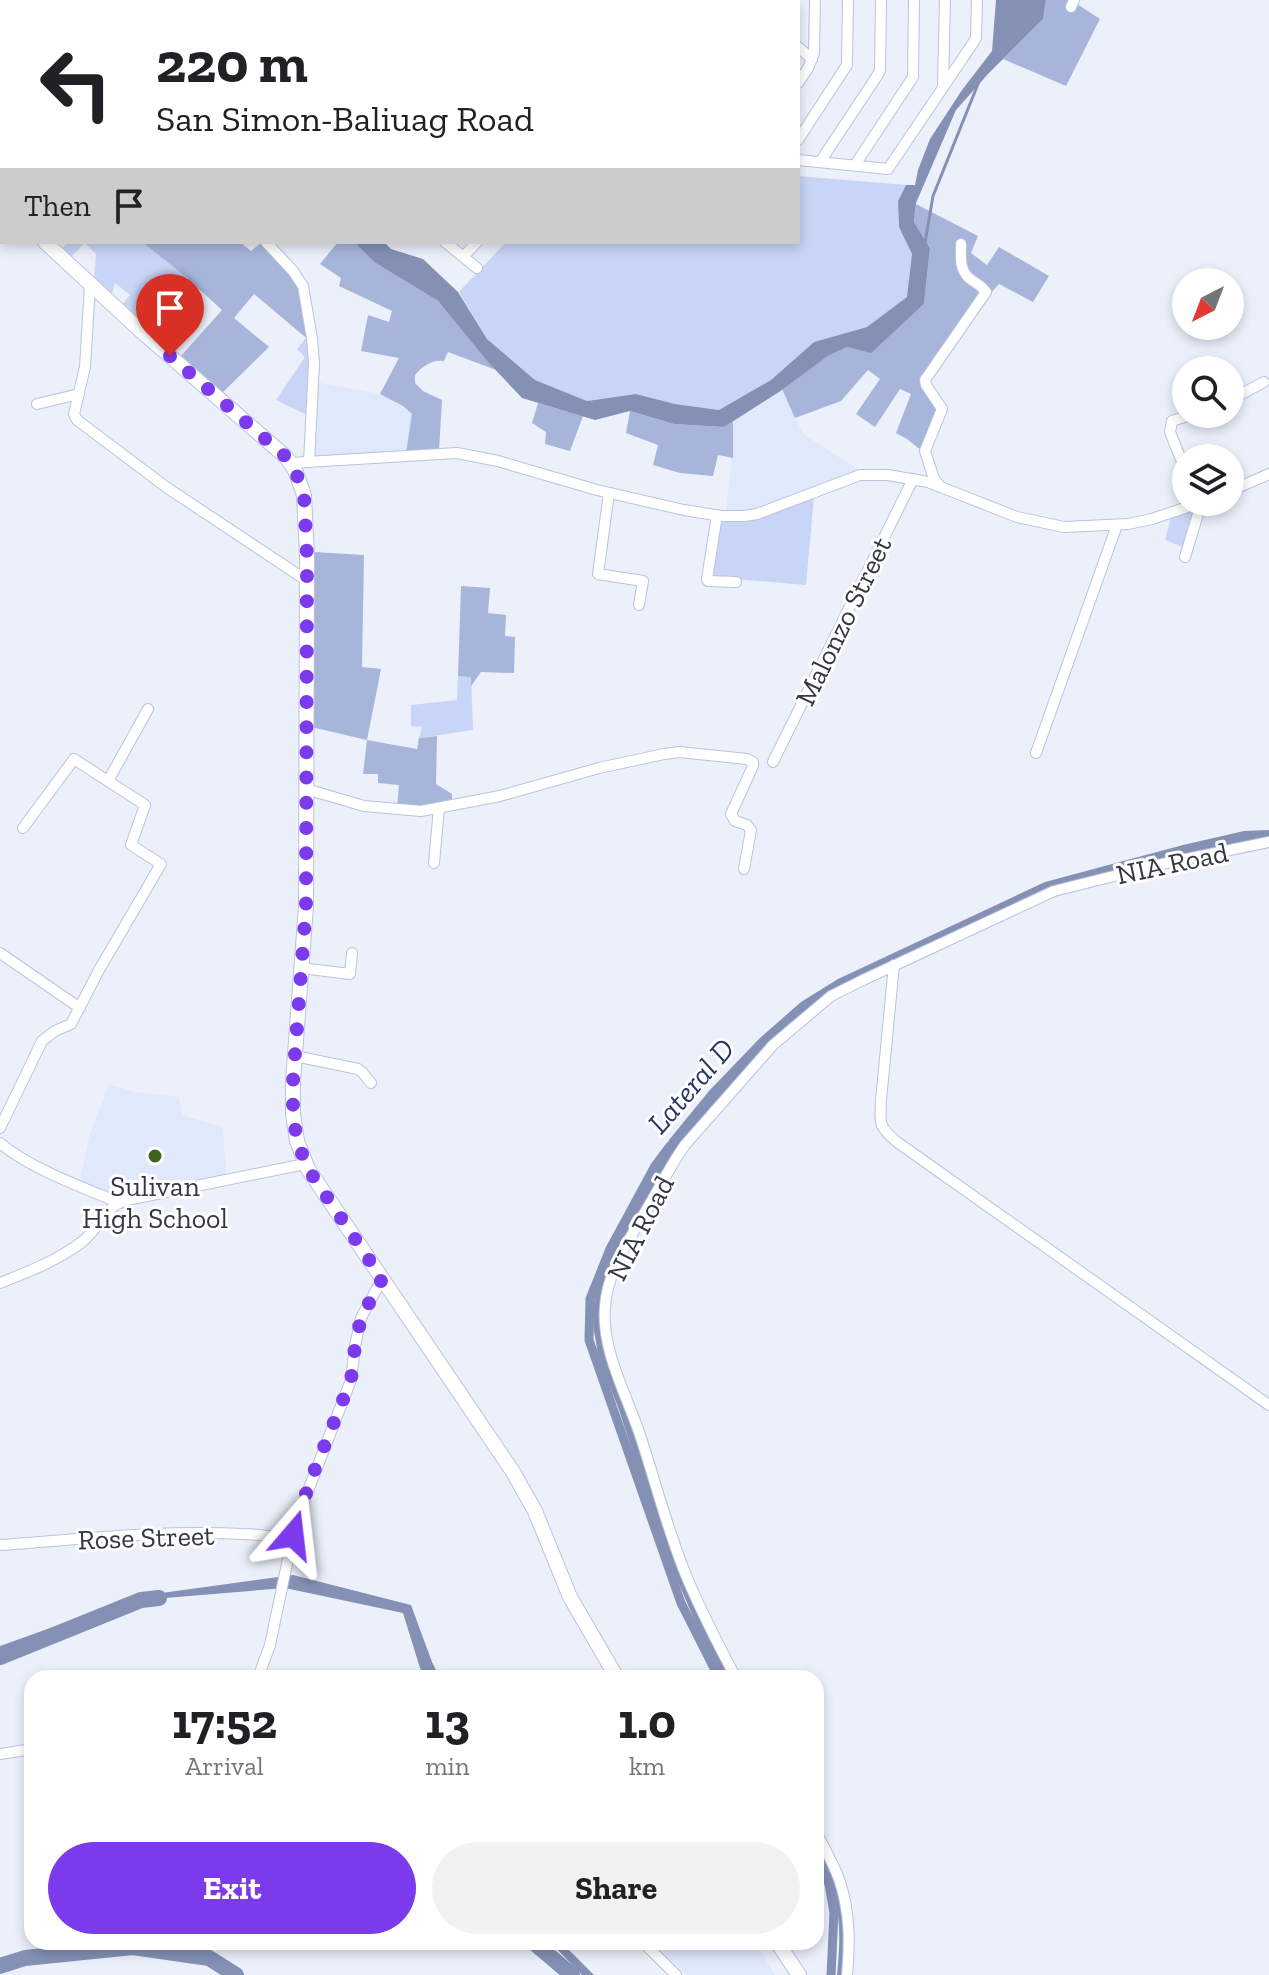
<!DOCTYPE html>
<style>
:root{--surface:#fff;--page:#f2f2f2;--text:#202124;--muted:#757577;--accent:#7c3aed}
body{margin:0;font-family:"Zilla Slab",serif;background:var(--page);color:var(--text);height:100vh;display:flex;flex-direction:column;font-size:30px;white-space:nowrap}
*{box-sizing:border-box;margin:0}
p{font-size:26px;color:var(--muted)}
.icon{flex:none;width:44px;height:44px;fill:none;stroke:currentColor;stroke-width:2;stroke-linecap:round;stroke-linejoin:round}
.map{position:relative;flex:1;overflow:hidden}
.sheet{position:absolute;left:24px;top:1670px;width:800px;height:280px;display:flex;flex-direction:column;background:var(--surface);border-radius:24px;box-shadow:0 4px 12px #0003}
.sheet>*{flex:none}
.banner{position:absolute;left:0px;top:0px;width:800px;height:244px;box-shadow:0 4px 12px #0003;background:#fff;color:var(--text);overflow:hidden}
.needle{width:52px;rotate:222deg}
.controls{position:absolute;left:1172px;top:268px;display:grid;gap:16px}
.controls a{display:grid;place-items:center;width:72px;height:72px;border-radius:50%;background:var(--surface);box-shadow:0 4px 12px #0003;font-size:40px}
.pin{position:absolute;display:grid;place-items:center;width:68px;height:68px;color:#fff;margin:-82px -34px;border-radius:50% 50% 50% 0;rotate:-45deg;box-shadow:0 0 8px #0007}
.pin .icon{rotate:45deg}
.me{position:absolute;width:88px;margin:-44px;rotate:17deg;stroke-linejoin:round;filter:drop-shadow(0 0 6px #0008)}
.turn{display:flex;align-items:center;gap:28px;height:168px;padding:0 24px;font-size:36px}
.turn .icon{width:104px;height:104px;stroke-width:2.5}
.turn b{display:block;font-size:56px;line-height:68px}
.then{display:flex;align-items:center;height:76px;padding:0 24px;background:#0003;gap:16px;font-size:30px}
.eta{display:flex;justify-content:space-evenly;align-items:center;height:136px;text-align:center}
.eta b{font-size:48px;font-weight:700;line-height:56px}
.cta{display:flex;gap:16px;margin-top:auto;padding:16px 24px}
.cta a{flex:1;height:92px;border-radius:48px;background:var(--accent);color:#fff;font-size:32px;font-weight:700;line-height:92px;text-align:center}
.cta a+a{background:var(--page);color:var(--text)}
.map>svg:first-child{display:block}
.built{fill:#e0e8fc}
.green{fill:#c9d5f7}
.forest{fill:#a8b5db}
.water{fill:#8491b5}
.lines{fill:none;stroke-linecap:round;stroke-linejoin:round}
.stream{stroke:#8491b5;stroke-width:3}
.canal{stroke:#8491b5;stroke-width:9}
.river{stroke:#8491b5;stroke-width:16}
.street-casing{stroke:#bac3dd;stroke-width:12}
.secondary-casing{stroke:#bac3dd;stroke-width:16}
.street{stroke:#fff;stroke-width:10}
.secondary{stroke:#fff;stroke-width:14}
.route{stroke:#7c3aed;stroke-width:14;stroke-dasharray:0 25.2}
.poi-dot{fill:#3e631c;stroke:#fefefe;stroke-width:3}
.labels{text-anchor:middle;stroke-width:6;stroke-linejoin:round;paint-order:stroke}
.street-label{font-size:28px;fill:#333741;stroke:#fefefe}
.poi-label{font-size:28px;fill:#333741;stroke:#fefefe}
.water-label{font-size:30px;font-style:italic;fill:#283566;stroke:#fefefe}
</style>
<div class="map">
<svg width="1269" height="1975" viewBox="0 0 1269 1975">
<rect width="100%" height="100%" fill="#ecf0fb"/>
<g class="built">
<polygon points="315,382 380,394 403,406 412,414 406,453 312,457"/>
<polygon points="782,389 803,434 859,470 757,511 726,513 732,458 733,421"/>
<polygon points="109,1084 135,1092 179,1097 182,1115 223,1127 226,1177 120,1200 79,1184 90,1134"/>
<polygon points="648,1942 755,1942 775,1975 687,1975"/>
</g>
<g class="green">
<polygon points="798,176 906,185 898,201 899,227 912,254 908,297 867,327 814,342 771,380 719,410 675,404 636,394 587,401 535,380 487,339 459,292 506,242 798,242"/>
<polygon points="68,242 142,242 186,277 144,326 121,306 130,295 115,283 111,297 94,281 96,254 85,243 70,258 61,249"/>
<polygon points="306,338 310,341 309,416 276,400 305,357 297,349"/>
<polygon points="814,497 806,585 709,577 721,519"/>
<polygon points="1196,509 1185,548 1165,540 1171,518"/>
<polygon points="458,676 471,676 473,730 419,738 422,727 411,726 411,705 457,700"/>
</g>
<g class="forest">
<polygon points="1046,0 1071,0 1100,19 1066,86 1003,59 1043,19"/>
<polygon points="916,204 978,236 971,253 987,265 999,247 1049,276 1033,302 999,284 991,293 983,282 967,272 965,265 964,240 958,240 958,266 982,292 921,379 939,410 923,452 907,439 896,433 911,394 900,389 875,427 856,414 880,379 868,370 841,401 795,418 782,389 828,356 847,347 871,352 924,304 930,248 914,222"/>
<polygon points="142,242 240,242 251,251 262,242 300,286 310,341 254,294 234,318 269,347 221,394 180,357 222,310 186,277"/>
<path d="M338 242H354L374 262 438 301 496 370 448 352 444 361C433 359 422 366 415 375V383L423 391 442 400 439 451 406 453 412 414 403 406 380 394 399 358 361 351 368 315 389 322 392 311 339 286 341 278 320 264Z"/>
<polygon points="538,403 583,416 570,451 545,444 546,432 532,423"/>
<polygon points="630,411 674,424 724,427 733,421 733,458 718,455 713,476 680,473 653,465 658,445 626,433"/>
<polygon points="314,552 364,555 362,667 381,669 367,740 417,749 419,738 437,736 436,784 452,794 452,803 420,809 397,808 399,785 378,783 378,774 363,774 367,740 311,727"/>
<polygon points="461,586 490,588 488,613 506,615 505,636 515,637 514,673 481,672 471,686 471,677 458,676"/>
</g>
<g class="water">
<polygon points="996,0 1046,0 1043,19 988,74 956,110 916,203 914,222 930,248 924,304 871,353 847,347 828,356 779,392 724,427 674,424 630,411 595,420 522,398 489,363 438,301 374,262 354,242 384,242 391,249 423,259 458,292 487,339 535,380 587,401 636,394 675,404 719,410 771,380 814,342 867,327 907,297 912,254 899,227 898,201 906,185 915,185 918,170 930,139 962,90 992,51"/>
<polygon points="1269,830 1269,839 1073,882 828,995 683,1143 639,1217 601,1308 676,1558 734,1678 724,1678 702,1638 664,1549 618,1407 599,1360 594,1331 594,1302 599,1282 611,1252 660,1161 667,1147 669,1140 709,1091 760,1038 801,1002 838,979 1045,882 1183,845 1244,831"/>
<polygon points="293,1575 411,1605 432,1662 440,1678 425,1678 420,1668 403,1613 285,1588 141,1600 0,1657 0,1646 140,1596"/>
<path d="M816 1838 837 1882 845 1918V1975H837C841 1941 841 1907 828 1874 823 1861 816 1853 816 1838Z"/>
<polygon points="550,1942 561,1942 594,1975 582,1975"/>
</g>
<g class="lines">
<polyline class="stream" points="925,243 933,196 978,84"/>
<g class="canal">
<polyline points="670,1146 655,1166 610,1249 590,1299 589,1340 681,1603 719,1678"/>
<polyline points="816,1860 829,1884 834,1913 831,1975"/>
</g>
<g class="river">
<polyline points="0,1657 141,1600 159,1598"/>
<polyline points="533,1942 572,1975"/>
<polyline points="0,1966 25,1958 133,1947 209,1958 236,1975"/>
</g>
<defs>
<g id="street">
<polyline points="79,0 81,2"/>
<polyline points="244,0 245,2"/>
<polyline points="362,0 364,2"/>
<polyline points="419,0 422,2"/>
<polyline points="460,0 462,2"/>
<polyline points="506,0 508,2"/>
<polyline points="696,0 698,2"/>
<polyline points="744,0 747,2"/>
<polyline points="288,2 290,0"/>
<polyline points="339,2 341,0"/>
<polyline points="538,2 540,0"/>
<polyline points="584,2 586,0"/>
<polyline points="625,2 627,0"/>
<polyline points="668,2 670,0"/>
<polyline points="1071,7 1074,0"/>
<polyline points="798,47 812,59"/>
<polyline points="798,83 808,68 814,53 815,0"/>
<polyline points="943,85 945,0"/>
<polyline points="798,140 847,65 848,0"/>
<polyline points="798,160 888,169 973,43 976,38 977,0"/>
<polyline points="820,162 877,76 880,70 881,0"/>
<polyline points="855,165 913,77 914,0"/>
<polyline points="266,242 293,271 303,286 312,339 314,363 309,462"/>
<polyline points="445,242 477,268"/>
<polyline points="464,256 477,242"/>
<polyline points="90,285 85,367 74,414 77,420 166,487 306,580"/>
<polyline points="1230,400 1264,382"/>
<polyline points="37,404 79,394"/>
<polyline points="290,463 457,453 498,461 597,490 684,510 721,516 744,516 757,514 860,475 888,475 928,482 1017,517 1064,527 1128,524 1152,519 1202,502"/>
<polyline points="1186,472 1170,432 1172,421 1193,414"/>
<path d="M939 485 934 479 925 451 942 409 926 385 925 380 986 292C981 285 975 283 969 278 959 269 961 256 961 244"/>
<polyline points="1230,491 1269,474"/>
<polyline points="609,493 598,574 643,581 639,605"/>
<polyline points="717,515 707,579 708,581 736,582"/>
<polyline points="1185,557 1198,514 1198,502"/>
<polyline points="1036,753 1117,525"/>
<polyline points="773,762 913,479"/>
<polyline points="108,781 148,709"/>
<polyline points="306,789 364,806 421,811 500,796 599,768 664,754 679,752 747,759 753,762 753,766 731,814 735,821 747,825 751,830 744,869"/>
<polyline points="434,863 439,808"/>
<polyline points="0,953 80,1008"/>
<path d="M894 965 881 1100C880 1124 878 1126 897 1142L1269 1405"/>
<polyline points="301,968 350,974 352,953"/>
<polyline points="295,1056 358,1069 362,1072 371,1083"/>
<polyline points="0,1128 42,1041 55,1031 71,1024 99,970 161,864 131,845 145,805 74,759 23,828"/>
<path d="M0 1143C29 1168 84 1188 120 1203"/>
<path d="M0 1283C28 1272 59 1260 83 1241 99 1228 103 1211 122 1201L305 1164"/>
<path d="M0 1545C81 1539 162 1530 243 1534 259 1534 276 1537 292 1540"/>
<polyline points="258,1678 270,1645 293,1535 304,1501 351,1380 355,1346 361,1318 382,1279"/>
<path d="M736 1678C719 1646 702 1613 688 1580 668 1533 656 1483 640 1435 627 1396 601 1349 605 1307 607 1270 633 1234 651 1202 662 1183 672 1163 685 1145L773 1045 831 996 863 980 1054 891 1162 864 1269 842"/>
<polyline points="0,1754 32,1749"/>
<path d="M816 1832C824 1847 833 1863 839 1879 850 1911 850 1942 847 1975"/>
<polyline points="644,1943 676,1975"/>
</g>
<g id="secondary">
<polyline points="0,197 2,199"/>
<polyline points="45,242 141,331 286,457 295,470 304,495 307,556 306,906 293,1081 293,1114 297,1141 308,1169 513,1472 535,1511 570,1597 617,1678"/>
<polyline points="777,1942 799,1975"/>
</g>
</defs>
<use href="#street" class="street-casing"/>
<use href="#secondary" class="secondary-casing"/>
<use href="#street" class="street"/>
<use href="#secondary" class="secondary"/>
</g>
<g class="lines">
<polyline class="route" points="170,356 286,457 295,470 304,495 307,556 306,906 293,1081 293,1114 297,1141 308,1169 382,1279 361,1318 355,1346 351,1380 309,1484 293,1535"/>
</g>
<circle class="poi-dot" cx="155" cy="1156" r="8"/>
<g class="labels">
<g class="street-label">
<text transform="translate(843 621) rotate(-64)" y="10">Malonzo Street</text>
<text transform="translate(1172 863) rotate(-12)" y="10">NIA Road</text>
<text transform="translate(640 1228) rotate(-63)" y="10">NIA Road</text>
<text transform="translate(146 1537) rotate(-2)" y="10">Rose Street</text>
</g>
<g class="poi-label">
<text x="155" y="1196">Sulivan<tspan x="155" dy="32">High School</tspan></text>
</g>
<g class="water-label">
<text transform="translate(691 1086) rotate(-49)" y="10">Lateral D</text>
</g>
</g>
</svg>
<div class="controls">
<a><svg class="needle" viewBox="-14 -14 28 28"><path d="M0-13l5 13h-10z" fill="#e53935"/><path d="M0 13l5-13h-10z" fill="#757577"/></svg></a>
<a><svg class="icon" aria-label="search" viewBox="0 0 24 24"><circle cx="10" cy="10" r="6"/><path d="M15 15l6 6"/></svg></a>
<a><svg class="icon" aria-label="layers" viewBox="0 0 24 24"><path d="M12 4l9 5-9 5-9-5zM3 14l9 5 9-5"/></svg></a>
</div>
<div class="pin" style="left:170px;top:356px;background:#d93025"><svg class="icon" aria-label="arrive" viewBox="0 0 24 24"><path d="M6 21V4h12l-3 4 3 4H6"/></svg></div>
<svg class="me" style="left:293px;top:1535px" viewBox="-20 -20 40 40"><path d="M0-17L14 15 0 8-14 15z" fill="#7c3aed" stroke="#fff" stroke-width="4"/></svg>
<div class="banner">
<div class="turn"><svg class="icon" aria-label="left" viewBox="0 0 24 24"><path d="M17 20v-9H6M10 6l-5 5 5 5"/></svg><div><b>220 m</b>San Simon-Baliuag Road</div></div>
<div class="then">Then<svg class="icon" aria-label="arrive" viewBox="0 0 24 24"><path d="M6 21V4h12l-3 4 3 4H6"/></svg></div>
</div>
<section class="sheet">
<div class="eta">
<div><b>17:52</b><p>Arrival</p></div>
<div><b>13</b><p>min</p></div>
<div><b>1.0</b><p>km</p></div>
</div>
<div class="cta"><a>Exit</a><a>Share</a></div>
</section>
</div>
